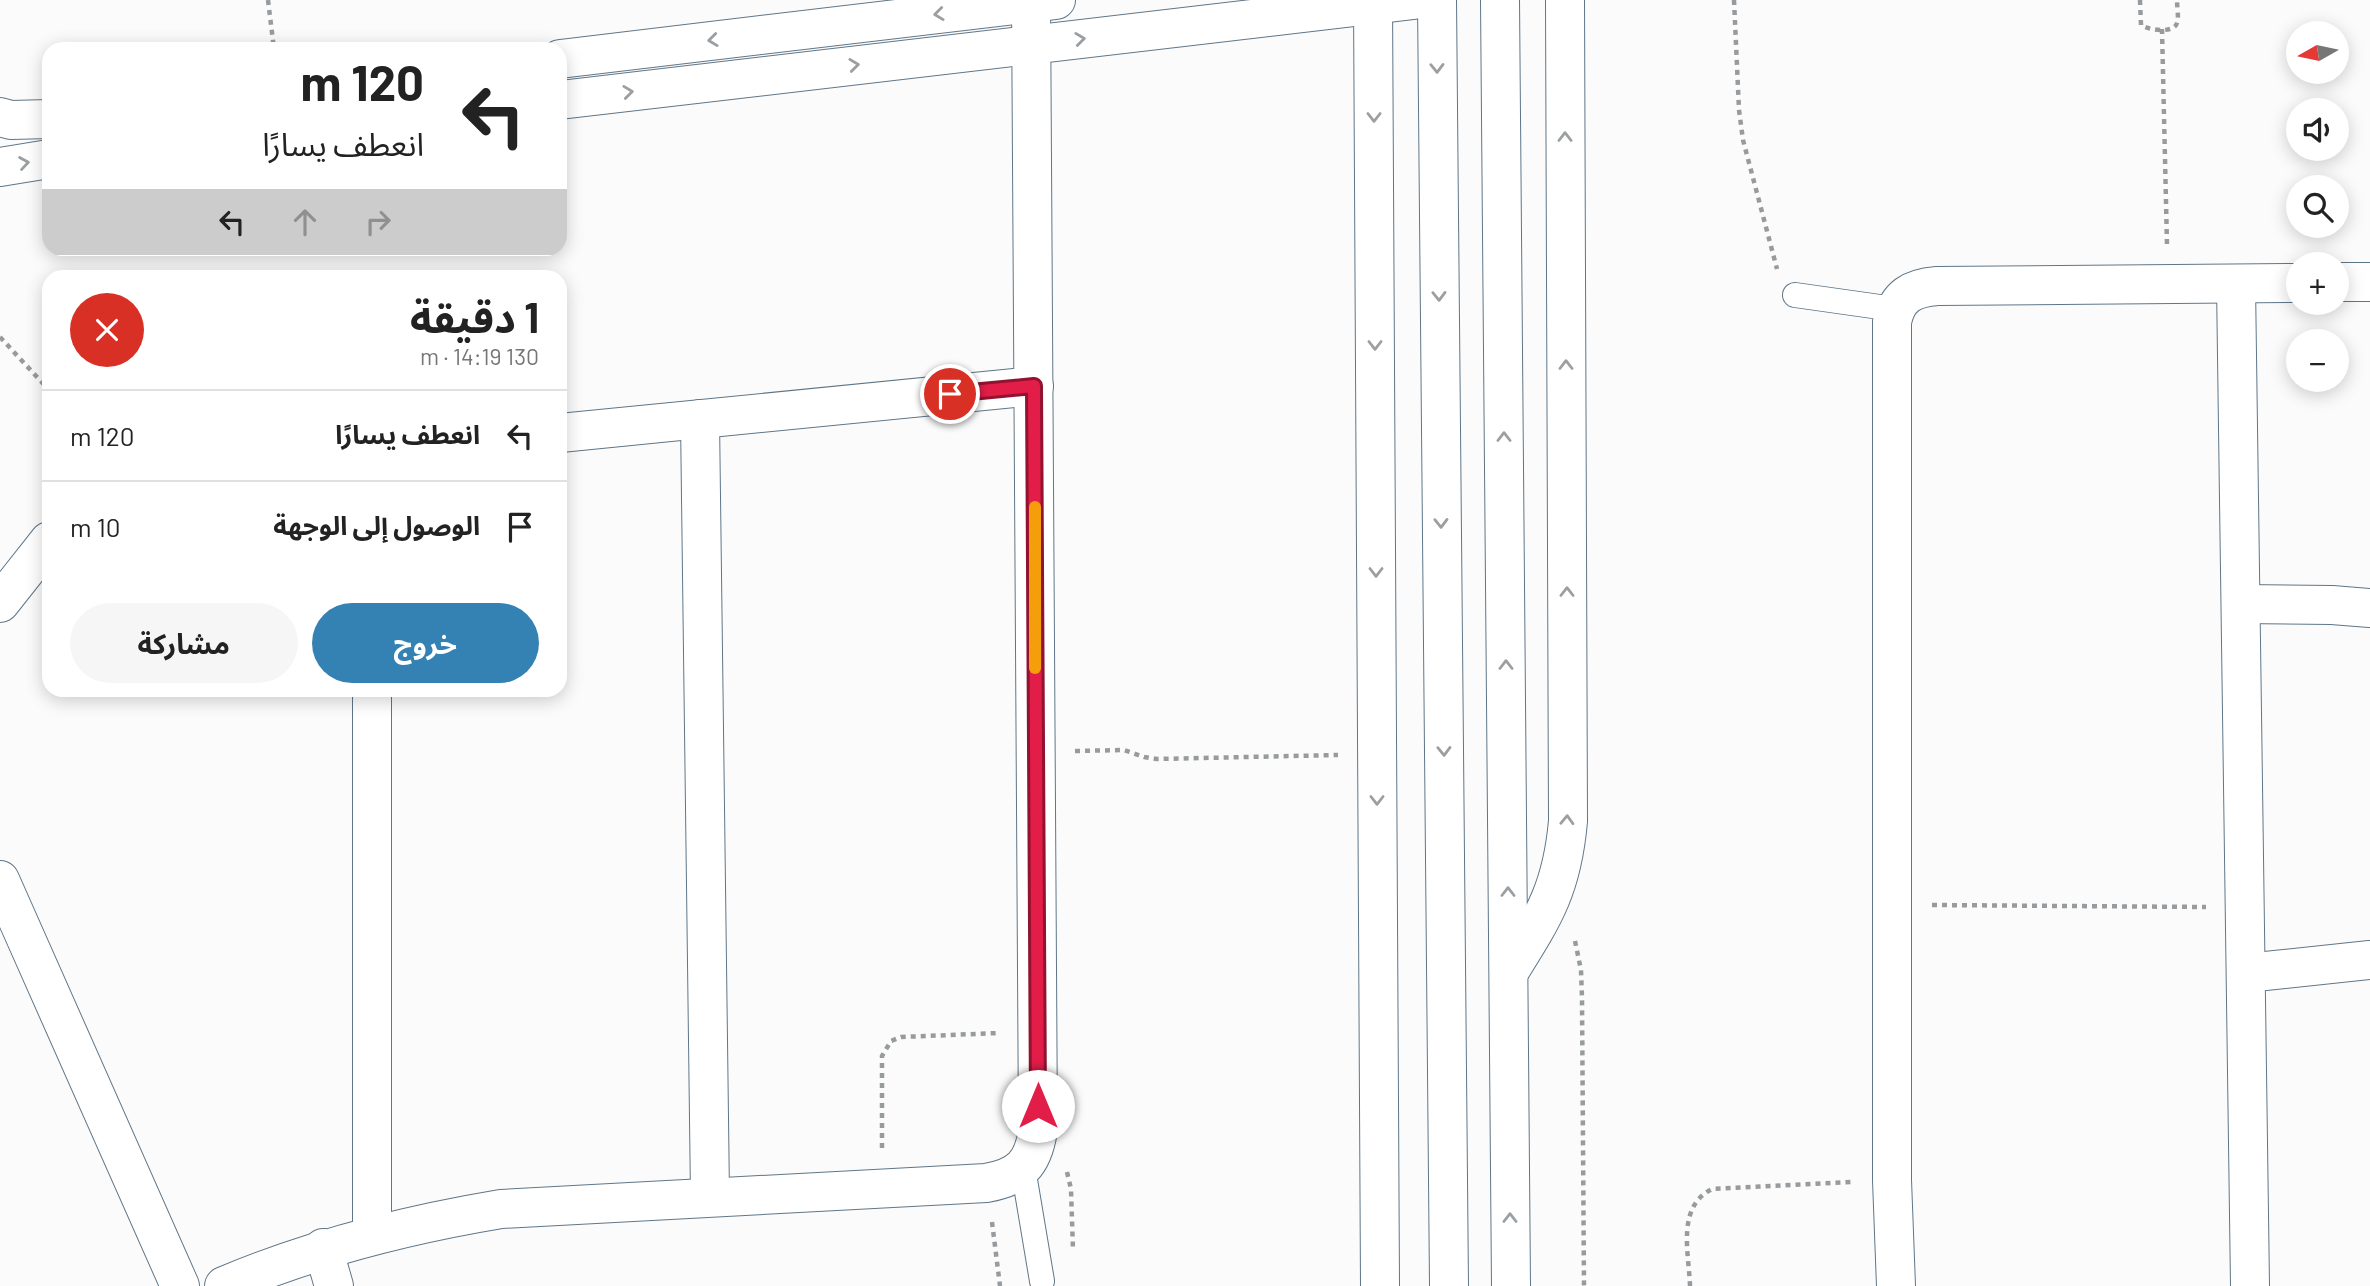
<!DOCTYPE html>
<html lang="ar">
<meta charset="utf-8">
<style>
:root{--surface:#fff;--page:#f6f6f6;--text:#222;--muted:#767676;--line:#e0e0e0;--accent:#3481b3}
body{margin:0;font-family:Barlow,"Noto Sans Arabic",sans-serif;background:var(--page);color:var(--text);direction:rtl;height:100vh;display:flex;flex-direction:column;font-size:26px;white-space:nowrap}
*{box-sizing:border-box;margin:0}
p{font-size:23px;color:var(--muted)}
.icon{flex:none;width:38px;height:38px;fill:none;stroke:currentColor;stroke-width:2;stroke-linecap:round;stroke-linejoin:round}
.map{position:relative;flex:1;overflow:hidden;direction:ltr}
.sheet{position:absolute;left:42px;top:270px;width:525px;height:427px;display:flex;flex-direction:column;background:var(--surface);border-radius:21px;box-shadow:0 4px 18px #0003;direction:rtl}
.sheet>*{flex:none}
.guide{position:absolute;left:42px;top:42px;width:525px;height:214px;border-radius:21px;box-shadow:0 4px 18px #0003;direction:rtl;background:#fff;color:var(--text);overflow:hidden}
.needle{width:46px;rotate:261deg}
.buttons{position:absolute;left:2286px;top:21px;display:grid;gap:14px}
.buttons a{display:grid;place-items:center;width:63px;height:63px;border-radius:50%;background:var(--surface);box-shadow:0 4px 18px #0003;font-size:35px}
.pin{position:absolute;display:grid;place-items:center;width:60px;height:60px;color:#fff;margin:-30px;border:4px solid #fff;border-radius:50%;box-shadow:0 2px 7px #0007}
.me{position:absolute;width:77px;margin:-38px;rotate:0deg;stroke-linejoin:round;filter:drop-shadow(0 0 5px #0008)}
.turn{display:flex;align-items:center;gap:24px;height:147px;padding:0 28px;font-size:32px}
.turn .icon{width:91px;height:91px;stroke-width:2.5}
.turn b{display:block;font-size:49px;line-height:60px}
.lanes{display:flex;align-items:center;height:66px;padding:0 28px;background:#0003;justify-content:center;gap:35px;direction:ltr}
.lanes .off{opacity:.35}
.round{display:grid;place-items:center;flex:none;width:74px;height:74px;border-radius:37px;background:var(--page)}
.head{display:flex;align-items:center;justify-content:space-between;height:119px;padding:0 28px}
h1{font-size:42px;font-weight:700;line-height:52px}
.button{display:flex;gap:14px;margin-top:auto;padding:14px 28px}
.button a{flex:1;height:80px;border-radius:42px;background:var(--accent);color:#fff;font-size:28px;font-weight:700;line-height:80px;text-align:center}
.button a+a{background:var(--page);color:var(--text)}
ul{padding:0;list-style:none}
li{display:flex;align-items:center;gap:21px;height:91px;padding:0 28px;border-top:2px solid var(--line)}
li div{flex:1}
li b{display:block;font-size:26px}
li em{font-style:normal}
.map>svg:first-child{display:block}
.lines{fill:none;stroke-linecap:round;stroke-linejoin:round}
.lane-casing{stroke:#5f7688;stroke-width:26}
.street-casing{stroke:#5f7688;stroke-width:40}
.path{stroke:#989b9d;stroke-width:4.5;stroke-dasharray:5 5;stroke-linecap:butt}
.lane{stroke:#fff;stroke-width:24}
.street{stroke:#fff;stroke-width:38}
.oneway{stroke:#9b9fa1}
.route-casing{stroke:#92132f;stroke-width:18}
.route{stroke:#e11d48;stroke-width:12}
.slow{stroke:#f59e0b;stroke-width:12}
</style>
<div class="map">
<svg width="2370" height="1286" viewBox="0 0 2370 1286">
<rect width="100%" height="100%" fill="#fbfbfb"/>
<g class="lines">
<defs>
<g id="lane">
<polyline points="1795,295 1894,309"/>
<polyline points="1023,1168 1042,1281"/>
</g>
<g id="street">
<polyline points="1373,0 1380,1286"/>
<polyline points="1437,0 1449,1286"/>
<polyline points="1500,0 1511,1286"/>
<polyline points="560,59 1056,0"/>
<polyline points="560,100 1414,0"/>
<polyline points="0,117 11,120 49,119"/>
<polyline points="0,167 49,159"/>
<polyline points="2336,282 2370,282"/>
<polyline points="2236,284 2250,1286"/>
<polyline points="700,419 710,1196"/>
<polyline points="560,433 1034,386"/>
<polyline points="0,603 49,541"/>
<polyline points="2241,604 2332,605 2370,608"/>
<polyline points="372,690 372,1234"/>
<polyline points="0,880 180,1286"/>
<path d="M1509 972C1544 916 1562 889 1568 821L1565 0"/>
<polyline points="2246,973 2370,960"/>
<polyline points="323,1248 334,1286"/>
<path d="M224 1286C314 1248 405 1225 501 1209L986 1183C1020 1177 1033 1164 1038 1130L1031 0"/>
<path d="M1896 1286 1892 1180V322C1897 296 1912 288 1937 286L2298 283"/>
</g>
</defs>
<use href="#lane" class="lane-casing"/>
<use href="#street" class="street-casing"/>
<g class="path">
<polyline points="268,0 274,49"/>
<polyline points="1734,0 1739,110 1743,140 1777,269"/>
<path d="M2140 0 2141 25C2148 30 2174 34 2177 23 2179 17 2177 7 2177 0"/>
<polyline points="2162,29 2167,245"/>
<polyline points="0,337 49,390"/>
<polyline points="1075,751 1124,750 1144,757 1157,759 1338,755"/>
<polyline points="1932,905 2206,907"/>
<polyline points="1575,941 1581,970 1582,998 1584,1286"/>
<polyline points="882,1148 882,1056 891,1041 901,1037 999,1033"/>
<polyline points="1067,1172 1071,1189 1073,1250"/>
<polyline points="992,1222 1000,1286"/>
<path d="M1690 1286C1689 1253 1676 1207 1712 1189L1852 1182"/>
</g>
<use href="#lane" class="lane"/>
<use href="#street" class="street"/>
</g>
<defs><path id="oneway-chevron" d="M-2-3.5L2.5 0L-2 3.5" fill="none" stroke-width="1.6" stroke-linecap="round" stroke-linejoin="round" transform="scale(1.75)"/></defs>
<g class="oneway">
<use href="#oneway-chevron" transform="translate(939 14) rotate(173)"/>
<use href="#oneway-chevron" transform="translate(1080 39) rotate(-7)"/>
<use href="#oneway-chevron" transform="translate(713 40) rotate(173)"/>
<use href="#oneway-chevron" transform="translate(854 65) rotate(-7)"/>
<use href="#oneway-chevron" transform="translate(1437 68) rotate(89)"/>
<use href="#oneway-chevron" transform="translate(628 92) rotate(-7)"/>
<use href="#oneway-chevron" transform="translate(1374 117) rotate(90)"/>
<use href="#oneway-chevron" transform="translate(1565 137) rotate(-90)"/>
<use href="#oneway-chevron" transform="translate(24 163) rotate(-9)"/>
<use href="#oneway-chevron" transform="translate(1439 296) rotate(89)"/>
<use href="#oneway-chevron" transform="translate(1375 345) rotate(90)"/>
<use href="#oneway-chevron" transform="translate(1566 365) rotate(-90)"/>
<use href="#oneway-chevron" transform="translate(1504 437) rotate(-90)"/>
<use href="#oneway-chevron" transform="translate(1441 523) rotate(89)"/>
<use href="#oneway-chevron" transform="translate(1376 572) rotate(90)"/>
<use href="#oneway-chevron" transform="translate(1567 592) rotate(-90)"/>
<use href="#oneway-chevron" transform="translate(1506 665) rotate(-90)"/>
<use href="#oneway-chevron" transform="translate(1444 751) rotate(89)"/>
<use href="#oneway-chevron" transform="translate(1377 800) rotate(90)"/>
<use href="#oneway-chevron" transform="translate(1567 820) rotate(-88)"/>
<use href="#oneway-chevron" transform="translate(1508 892) rotate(-90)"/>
<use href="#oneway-chevron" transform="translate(1510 1218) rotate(-90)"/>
</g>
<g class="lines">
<defs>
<polyline id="route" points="950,394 1034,386 1038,1106"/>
</defs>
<use href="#route" class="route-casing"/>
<use href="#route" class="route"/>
<polyline class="slow" points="1035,507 1035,668"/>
</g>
</svg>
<div class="buttons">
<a><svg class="needle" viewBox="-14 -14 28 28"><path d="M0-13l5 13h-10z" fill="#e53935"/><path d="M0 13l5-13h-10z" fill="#767676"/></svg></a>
<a><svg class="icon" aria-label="sound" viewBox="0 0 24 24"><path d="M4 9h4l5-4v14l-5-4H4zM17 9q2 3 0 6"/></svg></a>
<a><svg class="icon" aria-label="search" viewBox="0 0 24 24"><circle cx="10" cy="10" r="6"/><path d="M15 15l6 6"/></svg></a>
<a>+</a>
<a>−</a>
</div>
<div class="pin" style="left:950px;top:394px;background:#d93025"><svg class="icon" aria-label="arrive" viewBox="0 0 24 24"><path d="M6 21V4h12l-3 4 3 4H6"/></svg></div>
<svg class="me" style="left:1038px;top:1106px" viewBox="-20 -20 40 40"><circle r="19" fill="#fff"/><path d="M0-13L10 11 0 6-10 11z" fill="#e11d48"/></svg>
<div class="guide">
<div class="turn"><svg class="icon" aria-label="left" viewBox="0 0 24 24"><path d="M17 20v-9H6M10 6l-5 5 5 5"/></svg><div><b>120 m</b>انعطف يسارًا</div></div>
<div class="lanes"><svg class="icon" aria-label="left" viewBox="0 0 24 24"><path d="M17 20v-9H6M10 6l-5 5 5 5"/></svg><svg class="icon off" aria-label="ahead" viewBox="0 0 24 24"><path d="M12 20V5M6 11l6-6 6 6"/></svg><svg class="icon off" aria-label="right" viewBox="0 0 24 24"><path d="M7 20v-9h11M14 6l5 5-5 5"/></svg></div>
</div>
<section class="sheet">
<div class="head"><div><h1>1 دقيقة</h1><p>130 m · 14:19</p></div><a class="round" style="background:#d93025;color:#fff"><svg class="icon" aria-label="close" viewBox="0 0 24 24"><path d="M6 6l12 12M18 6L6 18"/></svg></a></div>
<ul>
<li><svg class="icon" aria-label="left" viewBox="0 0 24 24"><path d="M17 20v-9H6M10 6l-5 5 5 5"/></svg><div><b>انعطف يسارًا</b></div><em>120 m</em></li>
<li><svg class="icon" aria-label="arrive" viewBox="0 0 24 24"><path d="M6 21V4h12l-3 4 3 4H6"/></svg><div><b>الوصول إلى الوجهة</b></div><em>10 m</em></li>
</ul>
<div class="button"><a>خروج</a><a>مشاركة</a></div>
</section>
</div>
